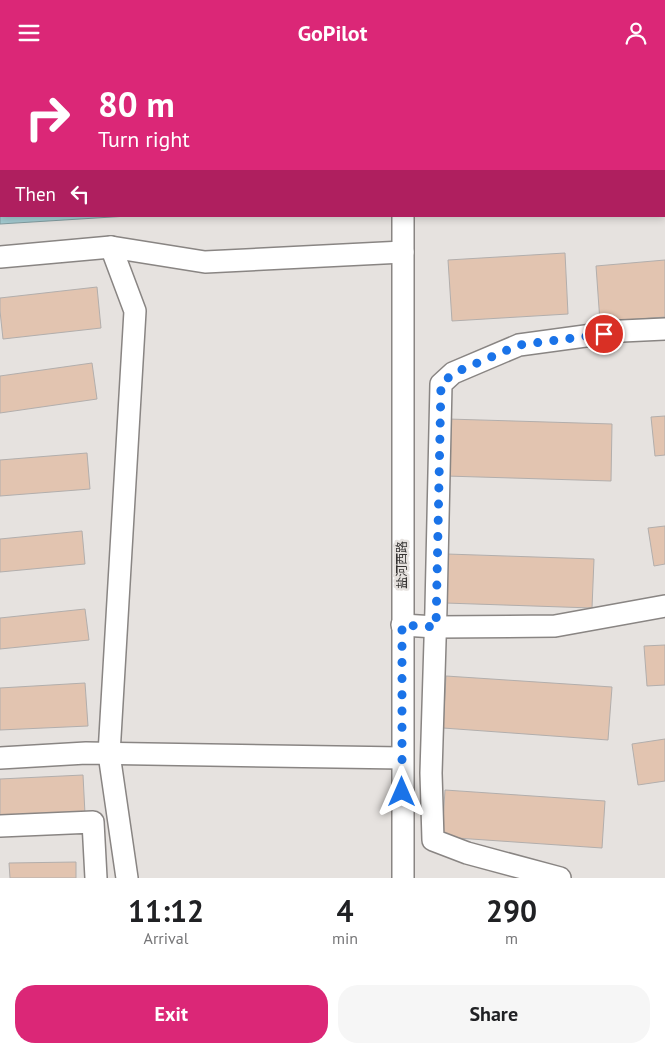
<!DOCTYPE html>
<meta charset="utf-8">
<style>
:root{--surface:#fff;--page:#f6f6f6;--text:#202124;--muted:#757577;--accent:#db2777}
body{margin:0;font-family:"PT Sans","Noto Sans SC",sans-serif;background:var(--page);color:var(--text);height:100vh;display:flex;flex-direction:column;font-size:19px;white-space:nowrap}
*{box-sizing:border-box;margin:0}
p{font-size:16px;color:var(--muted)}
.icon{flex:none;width:28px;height:28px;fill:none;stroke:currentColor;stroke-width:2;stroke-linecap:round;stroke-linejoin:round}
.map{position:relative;height:813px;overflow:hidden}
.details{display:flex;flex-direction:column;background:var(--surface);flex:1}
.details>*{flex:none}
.guide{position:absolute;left:0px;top:0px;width:665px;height:152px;box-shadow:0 2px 8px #0003;background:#db2777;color:#fff;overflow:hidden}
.pin{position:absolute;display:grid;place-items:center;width:42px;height:42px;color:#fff;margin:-21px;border:2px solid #fff;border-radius:50%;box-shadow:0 1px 5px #0007}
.me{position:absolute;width:55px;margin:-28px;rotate:0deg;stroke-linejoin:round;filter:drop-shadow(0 0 4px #0008)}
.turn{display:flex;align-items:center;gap:18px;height:105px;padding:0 15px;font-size:22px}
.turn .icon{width:65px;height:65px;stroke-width:2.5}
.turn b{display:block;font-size:35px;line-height:42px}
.then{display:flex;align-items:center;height:48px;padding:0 15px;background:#0003;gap:10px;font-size:19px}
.eta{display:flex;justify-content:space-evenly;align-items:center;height:85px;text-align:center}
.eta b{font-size:30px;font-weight:600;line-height:35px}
.cta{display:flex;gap:10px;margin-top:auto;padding:10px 15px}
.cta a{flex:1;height:58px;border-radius:20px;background:var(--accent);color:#fff;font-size:20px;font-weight:600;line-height:58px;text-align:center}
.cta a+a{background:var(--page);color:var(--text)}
header{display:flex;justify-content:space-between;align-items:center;height:65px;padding:0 15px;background:var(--accent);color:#fff;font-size:22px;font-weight:600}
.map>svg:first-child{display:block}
.water{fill:#a3cbd1;stroke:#829da1}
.building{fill:#e2c4b0;stroke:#b2aeac}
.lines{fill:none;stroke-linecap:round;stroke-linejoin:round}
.minor-casing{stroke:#898583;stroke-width:24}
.minor{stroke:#fff;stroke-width:21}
.route{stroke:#1a73e8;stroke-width:9;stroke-dasharray:0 16.2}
.labels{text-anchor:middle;stroke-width:5;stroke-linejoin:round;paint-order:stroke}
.street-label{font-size:12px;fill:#353332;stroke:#e6e2df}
</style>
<header><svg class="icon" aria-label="menu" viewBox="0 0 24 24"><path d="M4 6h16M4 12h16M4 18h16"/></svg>GoPilot<svg class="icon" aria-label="person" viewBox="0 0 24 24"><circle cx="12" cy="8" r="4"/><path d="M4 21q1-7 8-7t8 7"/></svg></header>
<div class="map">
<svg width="665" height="813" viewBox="0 0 665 813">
<rect width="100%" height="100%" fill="#e6e2df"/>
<g class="water">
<polygon points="0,0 346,0 329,1 1,1 1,25 0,25"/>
<polygon points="0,73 1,73 1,151 128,151 0,159"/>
</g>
<g class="building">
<polygon points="565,188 568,249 452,256 448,195"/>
<polygon points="665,195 665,252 600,257 596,201"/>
<polygon points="97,222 101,263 3,274 0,246 0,233"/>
<polygon points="92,298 97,334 0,348 0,311"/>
<polygon points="665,351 665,390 655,391 651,352"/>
<polygon points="448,354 612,359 611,416 446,411"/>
<polygon points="87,388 90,424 0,431 0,395"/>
<polygon points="665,461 665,499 654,501 648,463"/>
<polygon points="82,466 85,499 0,507 0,474"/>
<polygon points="447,489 594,494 592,543 445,538"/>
<polygon points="85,544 89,575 0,584 0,553"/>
<polygon points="665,580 665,620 647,621 644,581"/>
<polygon points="446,611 612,622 608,675 443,663"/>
<polygon points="85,618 88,661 0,665 0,623"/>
<polygon points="665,674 665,716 638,720 632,679"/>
<polygon points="83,710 85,749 0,753 0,714"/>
<polygon points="445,725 605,736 602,783 442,772"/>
<polygon points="76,797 76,813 10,813 9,798"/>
</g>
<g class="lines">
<defs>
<g id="minor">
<polyline points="400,0 400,1"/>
<polyline points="610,1 617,0"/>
<polyline points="0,52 1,52"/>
<polyline points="403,151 403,813"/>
<polyline points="111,182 135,246 109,689 127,813"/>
<polyline points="0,192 111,182 205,197 403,187"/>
<polyline points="402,560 436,562 555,561 665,541"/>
<polyline points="0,693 86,688 402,693"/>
<polyline points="0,761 93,757 96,813"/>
<polyline points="560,813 467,788 433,775 431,708 436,543 441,319 453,308 519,280 622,266 665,264"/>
</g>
</defs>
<use href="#minor" class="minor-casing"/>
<use href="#minor" class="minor"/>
</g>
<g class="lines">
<polyline class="route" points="402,727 402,560 436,562 441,319 454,308 519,280 604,269"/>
</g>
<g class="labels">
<g class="street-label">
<text transform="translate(402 500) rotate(-90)" y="4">盐河西路</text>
</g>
</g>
</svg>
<div class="pin" style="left:604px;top:269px;background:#d93025"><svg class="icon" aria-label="arrive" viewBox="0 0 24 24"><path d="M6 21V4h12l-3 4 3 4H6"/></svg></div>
<svg class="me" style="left:402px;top:727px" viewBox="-20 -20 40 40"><path d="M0-17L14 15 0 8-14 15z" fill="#1a73e8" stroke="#fff" stroke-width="4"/></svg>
<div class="guide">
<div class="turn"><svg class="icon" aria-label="right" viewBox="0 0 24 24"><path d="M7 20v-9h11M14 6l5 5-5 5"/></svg><div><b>80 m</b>Turn right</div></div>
<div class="then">Then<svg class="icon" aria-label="left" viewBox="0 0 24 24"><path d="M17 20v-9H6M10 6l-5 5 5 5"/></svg></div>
</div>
</div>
<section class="details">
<div class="eta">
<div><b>11:12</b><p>Arrival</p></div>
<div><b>4</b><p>min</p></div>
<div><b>290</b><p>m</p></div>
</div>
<div class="cta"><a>Exit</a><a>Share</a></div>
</section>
